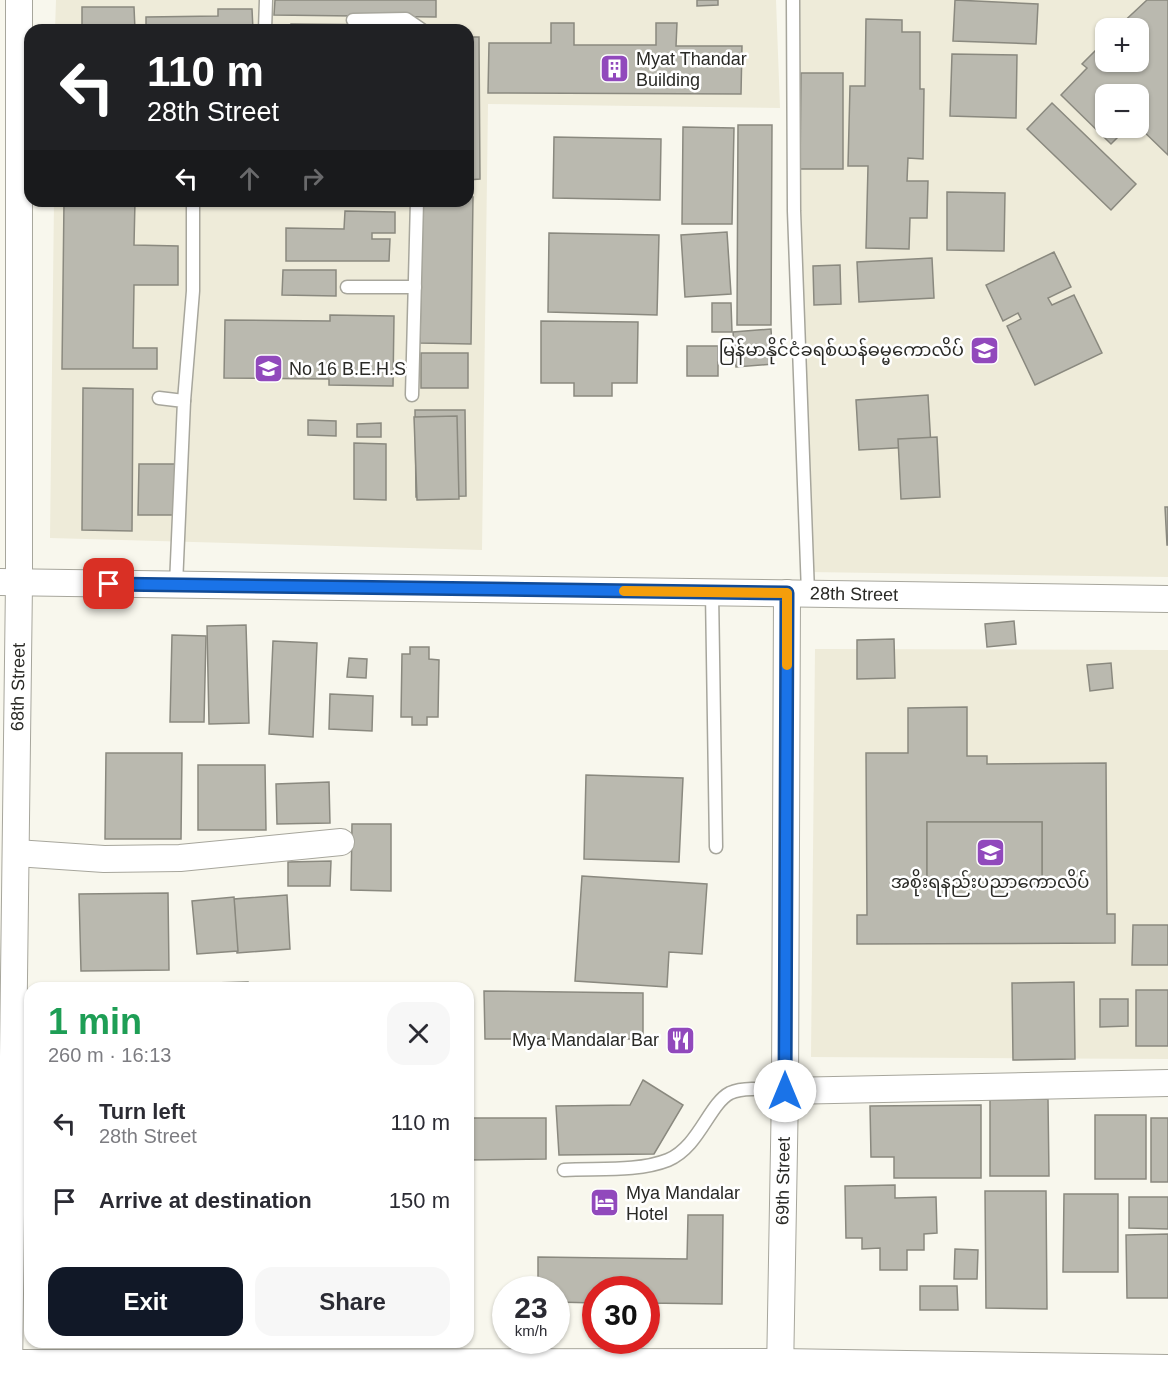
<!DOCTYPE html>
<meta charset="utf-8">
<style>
:root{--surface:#fff;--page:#f7f7f7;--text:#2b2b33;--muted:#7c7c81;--accent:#111827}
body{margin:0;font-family:Helvetica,"Noto Sans Myanmar",sans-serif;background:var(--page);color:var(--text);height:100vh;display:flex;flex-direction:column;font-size:22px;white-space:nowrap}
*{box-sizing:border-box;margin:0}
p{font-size:20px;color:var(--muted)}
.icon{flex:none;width:33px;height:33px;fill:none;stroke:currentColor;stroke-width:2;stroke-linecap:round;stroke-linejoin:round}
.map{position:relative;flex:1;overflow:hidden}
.panel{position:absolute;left:24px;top:982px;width:450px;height:366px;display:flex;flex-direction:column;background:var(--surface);border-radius:18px;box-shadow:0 2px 4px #0004}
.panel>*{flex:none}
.banner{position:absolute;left:24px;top:24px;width:450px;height:183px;border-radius:18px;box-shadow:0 2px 4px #0004;background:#202124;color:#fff;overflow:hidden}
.tools{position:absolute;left:1095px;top:18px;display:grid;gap:12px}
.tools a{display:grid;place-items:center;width:54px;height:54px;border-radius:12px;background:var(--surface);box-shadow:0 2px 4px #0004;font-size:30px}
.speed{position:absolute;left:492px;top:1276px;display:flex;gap:12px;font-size:30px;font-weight:700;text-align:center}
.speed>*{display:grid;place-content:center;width:78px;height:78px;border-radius:50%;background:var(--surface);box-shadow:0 2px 4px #0004;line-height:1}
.speed small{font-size:15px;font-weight:400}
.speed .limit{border:9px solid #d22;background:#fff;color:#111}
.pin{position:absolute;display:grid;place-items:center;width:51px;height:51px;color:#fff;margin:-26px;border-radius:12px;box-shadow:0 3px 9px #0006}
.me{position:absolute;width:66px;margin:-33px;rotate:0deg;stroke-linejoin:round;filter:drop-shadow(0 0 4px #0008)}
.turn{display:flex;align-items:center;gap:21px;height:126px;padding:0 24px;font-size:27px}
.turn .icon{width:78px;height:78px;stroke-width:2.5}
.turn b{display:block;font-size:42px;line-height:51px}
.lanes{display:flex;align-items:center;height:57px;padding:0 24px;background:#0003;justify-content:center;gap:30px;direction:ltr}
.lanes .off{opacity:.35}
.round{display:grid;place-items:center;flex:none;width:63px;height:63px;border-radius:18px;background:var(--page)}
.overview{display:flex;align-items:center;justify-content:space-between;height:102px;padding:0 24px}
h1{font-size:36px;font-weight:800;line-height:45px;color:#1e9e55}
.button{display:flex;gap:12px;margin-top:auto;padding:12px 24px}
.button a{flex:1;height:69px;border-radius:18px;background:var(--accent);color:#fff;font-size:24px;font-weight:800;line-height:69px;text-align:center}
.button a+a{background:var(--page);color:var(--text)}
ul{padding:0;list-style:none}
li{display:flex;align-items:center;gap:18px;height:78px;padding:0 24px}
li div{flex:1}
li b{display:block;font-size:22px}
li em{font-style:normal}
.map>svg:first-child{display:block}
.built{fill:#eeebd9;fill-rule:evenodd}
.building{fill:#bab9af;stroke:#8a897f;stroke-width:1.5;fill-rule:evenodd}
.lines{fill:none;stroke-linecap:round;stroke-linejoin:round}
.lane-casing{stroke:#a7a69c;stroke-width:15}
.street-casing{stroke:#a7a69c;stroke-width:28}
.lane{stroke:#fff;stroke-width:12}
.street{stroke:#fff;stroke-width:26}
.route-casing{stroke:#114b97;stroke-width:15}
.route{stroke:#1a73e8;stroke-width:10}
.slow{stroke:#f59e0b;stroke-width:10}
.labels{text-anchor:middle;stroke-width:5;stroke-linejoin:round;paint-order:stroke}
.poi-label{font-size:18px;fill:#2a2a26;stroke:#fff;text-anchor:start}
.street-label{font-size:18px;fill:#2a2a26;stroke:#fff}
</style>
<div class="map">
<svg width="1168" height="1373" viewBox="0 0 1168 1373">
<rect width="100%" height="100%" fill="#f8f7ed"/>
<g class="built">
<polygon points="56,0 776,0 780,108 488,104 482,550 50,538 54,201 468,201 468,30 55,30"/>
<path d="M794 0H1168V577L808 572ZM1106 28H1138V62H1106ZM1106 94H1138V128H1106Z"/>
<polygon points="815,649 1168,650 1168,1059 811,1057"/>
</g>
<g class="building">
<polygon points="275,0 436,0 436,17 274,15"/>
<polygon points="697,0 718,0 718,5 697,6"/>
<polygon points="955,0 1038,4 1036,44 953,41"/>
<polygon points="1147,0 1168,0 1168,155 1138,126 1138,94 1106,94 1106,128 1127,128 1111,144 1061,95 1087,68 1082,64 1106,40 1106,62 1138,62 1138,28 1117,28"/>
<polygon points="82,7 134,7 135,30 82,30"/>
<polygon points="218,9 252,9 253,30 146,30 146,17 218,16"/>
<polygon points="866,19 902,20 902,32 920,32 920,89 924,89 923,159 908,158 907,181 928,181 927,218 910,218 909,249 866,248 868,166 848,166 850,86 865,86"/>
<polygon points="551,23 574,23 574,45 656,45 656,23 677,23 676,46 742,46 741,94 488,93 489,43 551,43"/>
<polygon points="291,24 396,25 396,30 291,30"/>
<polygon points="468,37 479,37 480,179 468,180"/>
<polygon points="952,54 1017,55 1016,118 950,116"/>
<polygon points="801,73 843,73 843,169 800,169"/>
<polygon points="1052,103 1136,184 1111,210 1027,129"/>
<polygon points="738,125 772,125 771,325 737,325"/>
<polygon points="683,127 734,128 732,224 682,224"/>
<polygon points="554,137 661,139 660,200 553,198"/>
<polygon points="947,192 1005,193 1004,251 947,250"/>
<polygon points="468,197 473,197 471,344 420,343 422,201 468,201"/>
<polygon points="64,201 135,201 134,245 178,246 178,285 134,285 133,348 157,348 157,369 62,369"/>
<polygon points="309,201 341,201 341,203 309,204"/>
<polygon points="345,201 392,201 392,205"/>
<polygon points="345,211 395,212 395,233 372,233 372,239 390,239 389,261 286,261 286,228 344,229"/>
<polygon points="727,232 731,294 685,297 681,235"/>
<polygon points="549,233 659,235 657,315 548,312"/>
<polygon points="1054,252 1071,287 1048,298 1052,305 1074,295 1102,353 1035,385 1007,326 1021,319 1018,313 1003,321 986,285"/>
<polygon points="932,258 934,298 859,302 857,262"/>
<polygon points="840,265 841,304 814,305 813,266"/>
<polygon points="283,270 336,270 336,296 282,295"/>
<polygon points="712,303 731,303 732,332 712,332"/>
<polygon points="330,315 394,316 393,386 329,385 329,379 224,378 225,320 330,321"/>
<polygon points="541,321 638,322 637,383 612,383 612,396 574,396 574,383 541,383"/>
<polygon points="771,329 773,364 736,367 733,332"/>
<rect x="687" y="346" width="31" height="30"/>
<rect x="421" y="353" width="47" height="35"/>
<polygon points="83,388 133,389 132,531 82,530"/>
<polygon points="928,395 931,446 859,450 856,400"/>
<polygon points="415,410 465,410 466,496 416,497"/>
<polygon points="457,416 459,499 417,500 414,417"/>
<polygon points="308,420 336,421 336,436 308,435"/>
<polygon points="381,423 381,437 357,437 357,424"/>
<polygon points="937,437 940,497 901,499 898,439"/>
<polygon points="354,443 386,444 386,500 354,499"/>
<polygon points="139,464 176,464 175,515 138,515"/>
<polygon points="1165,507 1168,507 1168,545 1167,545"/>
<polygon points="1014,621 1016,644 987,647 985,624"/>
<polygon points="246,625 249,723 209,724 207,626"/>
<polygon points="172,635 206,636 204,722 170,722"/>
<polygon points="894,639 895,678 857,679 857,640"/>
<polygon points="273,641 317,643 313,737 269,734"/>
<polygon points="410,647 429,647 429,659 439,660 438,717 427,717 427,725 412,725 412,717 401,717 402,654 410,654"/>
<polygon points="349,658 367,659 366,678 347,677"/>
<polygon points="1111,663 1113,688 1090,691 1087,665"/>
<polygon points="330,694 373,696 372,731 329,729"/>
<path d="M967 707V756H987V764L1106 763 1107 914H1115V943L857 944V915H867L866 753H908V708ZM927 822H1042V885L927 886Z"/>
<polygon points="106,753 182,753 181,839 105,839"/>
<polygon points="198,765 265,765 266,830 198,830"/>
<polygon points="586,775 683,778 679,862 584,859"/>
<polygon points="329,782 330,823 277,824 276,784"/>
<polygon points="927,822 1042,822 1042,885 927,886"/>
<polygon points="352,824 391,824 391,891 351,890"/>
<polygon points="331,861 330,886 288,886 288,862"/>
<polygon points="582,876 707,884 702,954 669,952 667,987 575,981"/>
<polygon points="168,893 169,970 81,971 79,894"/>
<polygon points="287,895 290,949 237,953 234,899"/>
<polygon points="234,897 238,951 197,954 192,901"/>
<polygon points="1133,925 1168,925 1168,965 1132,965"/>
<polygon points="248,982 248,988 175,988 175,984"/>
<polygon points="1074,982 1075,1059 1013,1060 1012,983"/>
<polygon points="339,983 339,988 313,988 313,986"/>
<rect x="1136" y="990" width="32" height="56"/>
<polygon points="484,991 643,993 643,1039 485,1039"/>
<polygon points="1100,999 1128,999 1128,1026 1100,1027"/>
<polygon points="643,1080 683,1105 654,1154 559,1155 556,1106 630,1105"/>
<polygon points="1048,1099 1049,1176 990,1176 990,1100"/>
<polygon points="981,1105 981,1178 894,1178 894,1157 871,1157 870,1106"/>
<rect x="1095" y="1115" width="51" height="64"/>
<polygon points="468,1118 546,1118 546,1159 468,1160"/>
<rect x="1151" y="1118" width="17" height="64"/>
<polygon points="895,1185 895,1198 936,1197 937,1233 924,1234 924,1250 907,1250 907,1270 880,1270 880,1248 862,1249 862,1238 846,1238 845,1186"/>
<polygon points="985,1191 1046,1191 1047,1309 986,1308"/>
<polygon points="1064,1194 1118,1194 1118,1272 1063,1272"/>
<polygon points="1129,1197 1168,1197 1168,1229 1129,1228"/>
<polygon points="688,1215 723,1215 722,1304 646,1303 646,1290 596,1290 596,1303 556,1302 556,1290 538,1290 538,1257 687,1259"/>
<polygon points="1168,1234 1168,1298 1127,1298 1126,1235"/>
<polygon points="955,1249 978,1250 977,1279 954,1279"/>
<polygon points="920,1286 957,1286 958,1310 920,1310"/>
</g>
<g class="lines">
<defs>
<g id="lane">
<polyline points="793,0 794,211 808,593"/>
<polyline points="353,20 406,19 422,30"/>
<polyline points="265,30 266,0"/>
<polyline points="347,287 415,287"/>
<polyline points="412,395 417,201"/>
<polyline points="159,398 184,401 176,585"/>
<polyline points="184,401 193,291 193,201"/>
<polyline points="712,592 716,847"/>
<path d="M564 1170C597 1168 638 1172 668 1160 699 1147 709 1104 730 1093 745 1086 769 1090 785 1091"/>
</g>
<g id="street">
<polyline points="0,582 1168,599"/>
<polyline points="16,853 104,859 180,858 341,842"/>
<polyline points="785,1091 1168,1083"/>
<polyline points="0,1363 780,1362 1168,1368"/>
<polyline points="9,1373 19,582 19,0"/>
<polyline points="780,1373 785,1091 787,593"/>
</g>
</defs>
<use href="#lane" class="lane-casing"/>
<use href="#street" class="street-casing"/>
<use href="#lane" class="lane"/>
<use href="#street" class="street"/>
</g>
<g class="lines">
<defs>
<polyline id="route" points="109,584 787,593 785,1091"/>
</defs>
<use href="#route" class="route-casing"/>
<use href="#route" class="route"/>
<polyline class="slow" points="624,591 787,593 787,665"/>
</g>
<defs>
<symbol id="building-square" viewBox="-11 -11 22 22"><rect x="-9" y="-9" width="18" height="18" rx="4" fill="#9149bc" stroke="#fff"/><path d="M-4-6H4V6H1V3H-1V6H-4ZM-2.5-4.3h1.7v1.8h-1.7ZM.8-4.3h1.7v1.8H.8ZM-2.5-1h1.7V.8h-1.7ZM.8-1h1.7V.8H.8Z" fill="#fff"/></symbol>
<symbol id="university-square" viewBox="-11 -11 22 22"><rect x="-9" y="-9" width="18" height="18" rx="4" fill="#9149bc" stroke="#fff"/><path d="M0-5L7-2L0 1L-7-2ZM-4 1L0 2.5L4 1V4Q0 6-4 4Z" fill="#fff"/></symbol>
<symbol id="school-square" viewBox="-11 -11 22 22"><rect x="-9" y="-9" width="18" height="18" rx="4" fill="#9149bc" stroke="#fff"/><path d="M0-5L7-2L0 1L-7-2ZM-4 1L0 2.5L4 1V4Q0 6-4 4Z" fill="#fff"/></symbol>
<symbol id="restaurant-square" viewBox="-11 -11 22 22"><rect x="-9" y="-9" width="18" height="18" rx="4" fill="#9149bc" stroke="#fff"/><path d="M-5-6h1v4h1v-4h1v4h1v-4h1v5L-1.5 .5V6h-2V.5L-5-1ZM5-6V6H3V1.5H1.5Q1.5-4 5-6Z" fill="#fff"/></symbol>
<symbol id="hotel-square" viewBox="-11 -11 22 22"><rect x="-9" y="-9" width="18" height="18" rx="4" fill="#9149bc" stroke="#fff"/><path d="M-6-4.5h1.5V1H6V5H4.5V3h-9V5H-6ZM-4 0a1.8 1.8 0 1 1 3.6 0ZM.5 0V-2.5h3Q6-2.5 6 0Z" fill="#fff"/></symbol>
</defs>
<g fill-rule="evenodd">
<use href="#building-square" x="598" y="52" width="33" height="33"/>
<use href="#university-square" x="968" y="334" width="33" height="33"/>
<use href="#school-square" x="252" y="352" width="33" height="33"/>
<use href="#university-square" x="974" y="836" width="33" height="33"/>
<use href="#restaurant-square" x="664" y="1024" width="33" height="33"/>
<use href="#hotel-square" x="588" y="1186" width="33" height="33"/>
</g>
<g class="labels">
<g class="poi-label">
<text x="636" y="65">Myat Thandar<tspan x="636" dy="21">Building</tspan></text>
<text x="964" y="356" text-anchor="end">မြန်မာနိုင်ငံခရစ်ယန်ဓမ္မကောလိပ်</text>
<text x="289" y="375">No 16 B.E.H.S</text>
<text x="990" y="888" text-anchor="middle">အစိုးရနည်းပညာကောလိပ်</text>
<text x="659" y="1046" text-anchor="end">Mya Mandalar Bar</text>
<text x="626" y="1199">Mya Mandalar<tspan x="626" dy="21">Hotel</tspan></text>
</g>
<g class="street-label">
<text transform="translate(854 594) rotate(1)" y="6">28th Street</text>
<text transform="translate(18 687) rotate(-89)" y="6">68th Street</text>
<text transform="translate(783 1181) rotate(-89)" y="6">69th Street</text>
</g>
</g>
</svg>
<div class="tools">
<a>+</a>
<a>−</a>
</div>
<div class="speed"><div>23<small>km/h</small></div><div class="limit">30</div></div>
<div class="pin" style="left:109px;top:584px;background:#d93025"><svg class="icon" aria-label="arrive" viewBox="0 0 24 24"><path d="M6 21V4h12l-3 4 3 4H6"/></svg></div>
<svg class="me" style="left:785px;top:1091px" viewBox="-20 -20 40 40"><circle r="19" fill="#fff"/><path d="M0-13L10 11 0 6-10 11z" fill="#1a73e8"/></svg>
<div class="banner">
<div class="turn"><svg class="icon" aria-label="left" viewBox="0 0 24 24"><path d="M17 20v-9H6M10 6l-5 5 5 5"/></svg><div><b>110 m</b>28th Street</div></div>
<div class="lanes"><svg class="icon" aria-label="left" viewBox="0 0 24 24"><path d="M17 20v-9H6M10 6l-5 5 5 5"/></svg><svg class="icon off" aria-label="ahead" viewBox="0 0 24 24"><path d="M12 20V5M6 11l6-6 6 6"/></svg><svg class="icon off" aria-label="right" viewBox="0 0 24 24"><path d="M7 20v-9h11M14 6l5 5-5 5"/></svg></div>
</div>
<section class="panel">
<div class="overview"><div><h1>1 min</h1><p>260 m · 16:13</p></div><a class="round"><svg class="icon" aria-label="close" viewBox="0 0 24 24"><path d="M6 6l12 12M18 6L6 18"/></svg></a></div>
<ul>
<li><svg class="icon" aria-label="left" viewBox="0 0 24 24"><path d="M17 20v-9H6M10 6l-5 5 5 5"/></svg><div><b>Turn left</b><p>28th Street</p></div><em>110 m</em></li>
<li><svg class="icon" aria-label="arrive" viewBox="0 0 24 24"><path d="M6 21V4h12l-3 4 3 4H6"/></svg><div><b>Arrive at destination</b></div><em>150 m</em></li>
</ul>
<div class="button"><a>Exit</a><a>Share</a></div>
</section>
</div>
